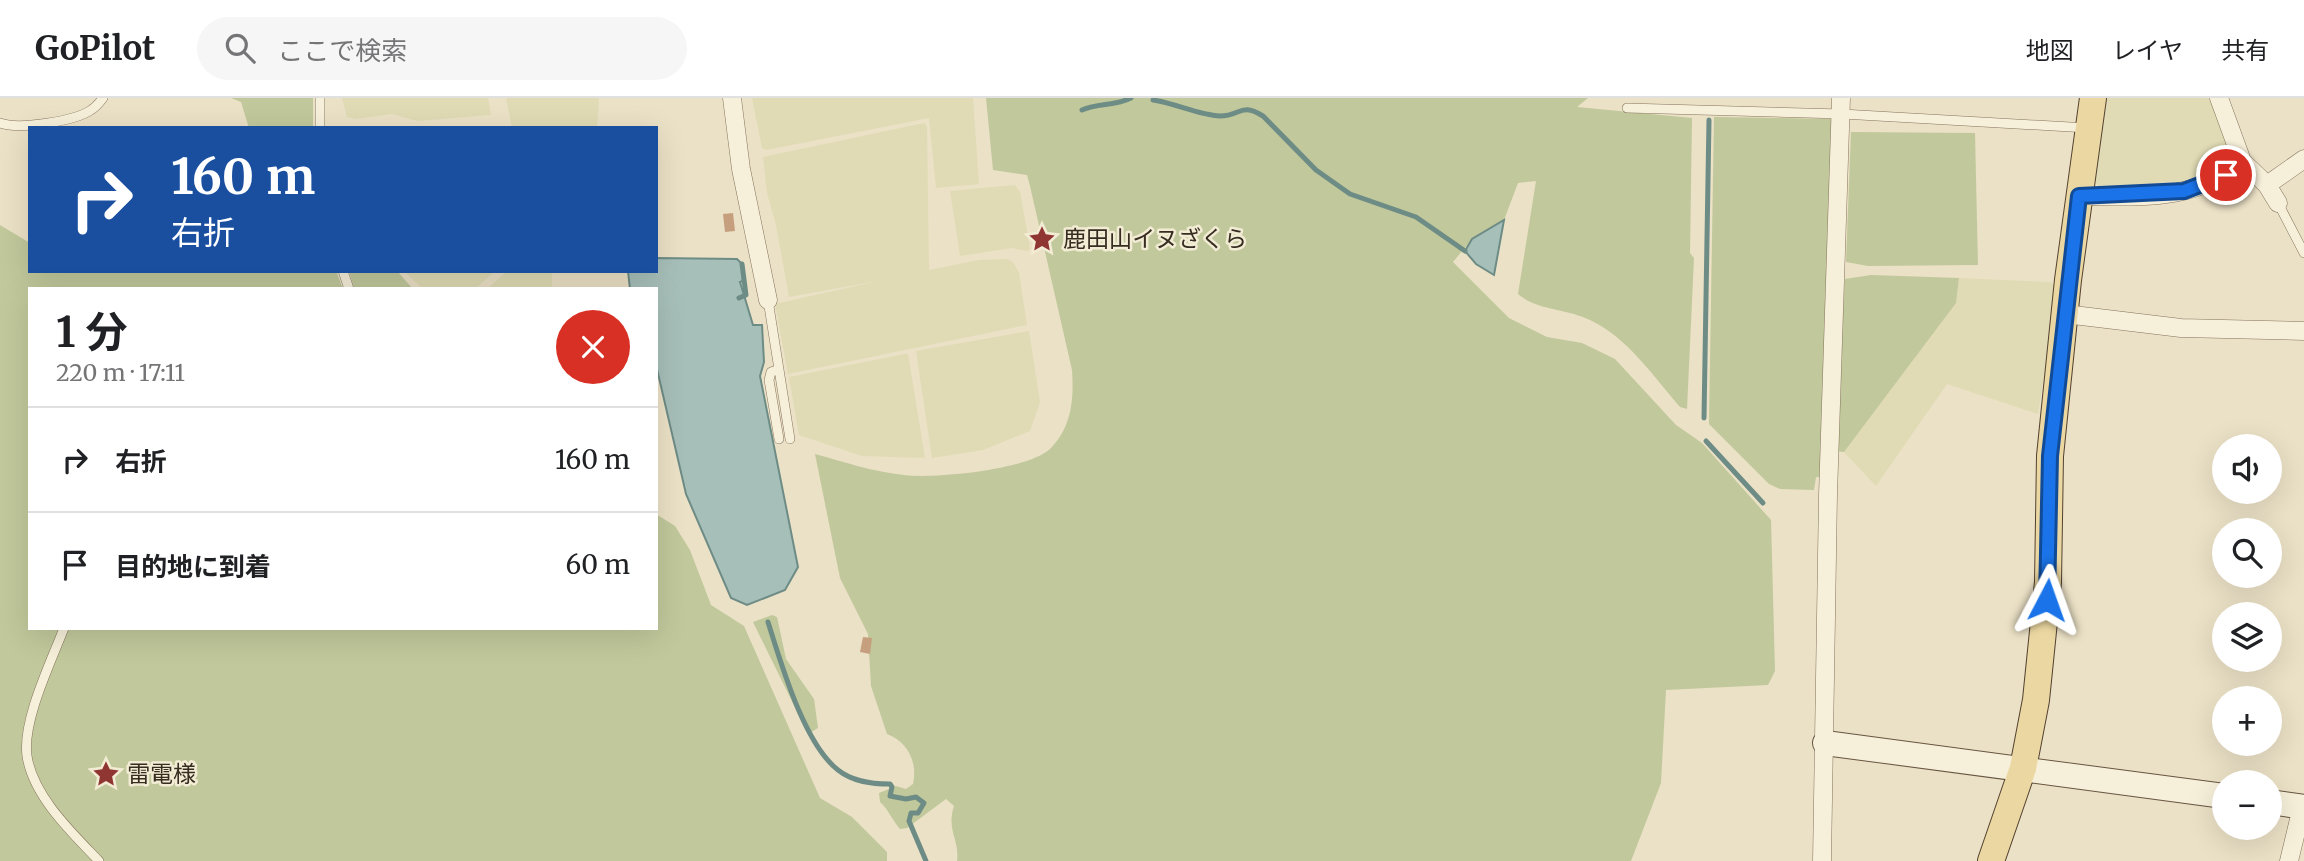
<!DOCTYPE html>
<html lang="ja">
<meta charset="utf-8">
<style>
:root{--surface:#fff;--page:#f6f6f6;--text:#202124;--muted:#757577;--line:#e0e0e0}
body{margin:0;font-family:Merriweather,"Noto Sans JP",serif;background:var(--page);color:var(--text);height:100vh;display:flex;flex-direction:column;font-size:26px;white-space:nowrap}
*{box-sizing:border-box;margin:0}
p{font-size:23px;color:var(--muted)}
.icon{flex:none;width:38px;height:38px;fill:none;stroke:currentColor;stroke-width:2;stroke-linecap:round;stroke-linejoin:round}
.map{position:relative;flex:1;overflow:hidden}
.side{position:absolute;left:28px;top:189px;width:630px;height:343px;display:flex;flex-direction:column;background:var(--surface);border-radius:0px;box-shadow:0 7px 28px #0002}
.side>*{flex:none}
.guide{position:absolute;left:28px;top:28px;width:630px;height:147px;border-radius:0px;box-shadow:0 7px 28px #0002;background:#1a4fa0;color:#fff;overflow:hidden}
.tools{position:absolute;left:2212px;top:336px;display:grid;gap:14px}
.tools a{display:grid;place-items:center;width:70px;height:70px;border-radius:50%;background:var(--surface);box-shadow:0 7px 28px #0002;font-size:35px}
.pin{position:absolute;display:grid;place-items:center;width:60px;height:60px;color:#fff;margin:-30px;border:4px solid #fff;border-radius:50%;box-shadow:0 2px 7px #0007}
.me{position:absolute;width:77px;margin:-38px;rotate:4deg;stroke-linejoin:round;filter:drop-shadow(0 0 5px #0008)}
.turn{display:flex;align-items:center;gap:24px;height:147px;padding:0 28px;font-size:32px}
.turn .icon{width:91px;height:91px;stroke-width:2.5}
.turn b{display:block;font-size:49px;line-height:60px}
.round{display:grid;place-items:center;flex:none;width:74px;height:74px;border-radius:37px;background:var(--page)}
.overview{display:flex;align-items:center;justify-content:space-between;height:119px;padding:0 28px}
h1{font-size:42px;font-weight:700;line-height:52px}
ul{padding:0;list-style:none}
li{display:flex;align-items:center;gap:21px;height:105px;padding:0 28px;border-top:2px solid var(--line)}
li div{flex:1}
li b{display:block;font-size:26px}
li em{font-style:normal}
header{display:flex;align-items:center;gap:42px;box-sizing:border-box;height:98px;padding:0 35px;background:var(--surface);border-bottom:2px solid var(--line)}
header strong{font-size:33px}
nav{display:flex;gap:38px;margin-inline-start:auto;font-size:24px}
.search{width:490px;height:63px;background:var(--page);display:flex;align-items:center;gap:18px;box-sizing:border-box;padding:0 24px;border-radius:38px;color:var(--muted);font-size:26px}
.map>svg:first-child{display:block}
.farmland{fill:#e0dbb4}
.green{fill:#c1c89b}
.water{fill:#a7bfb9;stroke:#6e8c86;stroke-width:2}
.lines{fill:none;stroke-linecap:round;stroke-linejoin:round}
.stream{stroke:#6e8c86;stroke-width:5}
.building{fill:#c69f7f}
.lane-casing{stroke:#85745d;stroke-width:10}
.street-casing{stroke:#85745d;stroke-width:19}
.secondary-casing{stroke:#675540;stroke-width:26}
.primary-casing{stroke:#534231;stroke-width:28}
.lane{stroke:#f6efd9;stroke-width:9}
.street{stroke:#f6efd9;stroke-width:18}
.secondary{stroke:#f6efd9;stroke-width:24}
.primary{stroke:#ebd7a1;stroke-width:26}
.route-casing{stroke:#114b97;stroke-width:18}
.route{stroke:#1a73e8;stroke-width:12}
.labels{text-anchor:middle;stroke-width:5;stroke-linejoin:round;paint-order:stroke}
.poi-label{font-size:23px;fill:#362c20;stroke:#f3ecd5;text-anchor:start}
</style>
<header>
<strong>GoPilot</strong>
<div class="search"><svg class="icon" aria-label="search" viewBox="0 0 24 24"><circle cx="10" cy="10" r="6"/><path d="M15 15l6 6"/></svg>ここで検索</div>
<nav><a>地図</a><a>レイヤ</a><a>共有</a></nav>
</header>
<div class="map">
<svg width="2304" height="763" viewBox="0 0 2304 763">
<rect width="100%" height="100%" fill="#ebe1c6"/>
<g class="farmland">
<polygon points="342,0 488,0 491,17 417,23 392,16 356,21 347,19"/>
<polygon points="506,0 599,0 597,30 512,30"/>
<polygon points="752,0 973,0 979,86 936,90 929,20 766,52 762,50"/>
<polygon points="2107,0 2209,0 2228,44 2227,66 2221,73 2163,91 2102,91 2095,85"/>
<polygon points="924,25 927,28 929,172 979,162 1007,161 1013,164 1019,175 1027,227 788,276 775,206 878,183 789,199 776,127 767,95 763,59"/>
<polygon points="1015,87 1020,94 1030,150 1028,153 1012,150 960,158 950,93"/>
<polygon points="404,173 495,173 475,191 423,191"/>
<polygon points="507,173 552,173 552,191 487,191"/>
<polygon points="1959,180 2050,184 2058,188 2038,316 1947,286 1876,388 1844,354 1956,205"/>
<polygon points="1029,233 1040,304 1030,333 983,352 932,360 916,253"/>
<polygon points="905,256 908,256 925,360 862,358 799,337 789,279"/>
</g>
<g class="green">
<polygon points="231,0 313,0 313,30 249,30 241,4"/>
<path d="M986 0H1588L1577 9 1692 20 1690 155 1694 160 1687 311 1680 309C1654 279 1627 239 1590 222 1566 210 1538 213 1518 196L1536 83 1518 85 1504 122 1472 141 1453 164 1509 220 1547 239 1582 245 1615 261 1676 327 1702 345 1771 422 1775 573 1768 587 1666 592 1661 685 1631 763H957C960 742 946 732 954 708L946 701 907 730 900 731C892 722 889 712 880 704L879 695 896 688 906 691 913 686C918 665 908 644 887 636L871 588 868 536 840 480 815 356C844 364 874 374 904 377 935 381 1027 372 1050 351 1072 329 1074 301 1072 272L1030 88 1027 77 993 72Z"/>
<polygon points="1714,19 1832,21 1824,380 1816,379 1814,392 1780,391 1769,386 1709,326"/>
<polygon points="1851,34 1975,35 1978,167 1868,168 1846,164"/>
<polygon points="0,127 30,145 30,173 336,173 343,191 30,191 30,530 656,530 656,416 675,428 690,452 711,507 744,528 820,700 852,719 887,754 887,763 0,763"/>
<polygon points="349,173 397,173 413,191 354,191"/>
<polygon points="1871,177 1959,180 1956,205 1844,354 1834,353 1845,181"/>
<polygon points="772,517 777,519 786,561 814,601 818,630 808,636 753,524"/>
</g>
<g class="water">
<polygon points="1504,122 1494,177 1476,166 1465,153 1472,141"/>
<polygon points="656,160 737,161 742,166 743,183 740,184 753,227 762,227 764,264 760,278 798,469 785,492 747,507 731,500 686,396 680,370 656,267 656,191 630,191 628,173 656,173"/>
</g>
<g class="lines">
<g class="stream">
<path d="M1153 2C1175 5 1198 17 1220 18 1241 18 1240 4 1263 18L1316 72 1350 96 1416 119 1465 153"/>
<path d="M1082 12C1098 5 1115 8 1131 0"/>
<polyline points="739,200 746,197 742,166"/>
<polyline points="1704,320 1709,22"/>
<polyline points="1706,343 1763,405"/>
<path d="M768 524C781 565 804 646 838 672 853 684 872 686 890 686L892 689 890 698 906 701 916 699 924 705 918 715H911L909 723 926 763"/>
</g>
</g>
<g class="building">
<polygon points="733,115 735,133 725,134 723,116"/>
<polygon points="863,539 872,540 870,556 860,554"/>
</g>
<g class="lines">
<defs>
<g id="lane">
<polyline points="320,0 320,30"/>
<polyline points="1627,10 1842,16 2088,30"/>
<path d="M0 25C19 32 75 23 91 12 96 9 100 4 103 0"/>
<polyline points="2278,105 2304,155"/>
<polyline points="343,173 349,191"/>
<polyline points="768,202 790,341"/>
<polyline points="777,272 771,274 769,282 779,341"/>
<path d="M64 530C51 564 22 623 27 658 33 698 72 735 99 763"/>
</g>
<g id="street">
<polyline points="732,0 741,71 768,202"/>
<polyline points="2219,0 2242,63 2267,87 2278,105"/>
<polyline points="2267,87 2304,61"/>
<path d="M2079 98C2138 98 2195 105 2242 63"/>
<polyline points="2065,216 2181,230 2304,233"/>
<polyline points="1822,763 1828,397 1841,0"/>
<polyline points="2289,763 2302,709"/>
</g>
<g id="secondary">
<polyline points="1825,645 2224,698"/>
<polyline points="2270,704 2304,709"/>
</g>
<polyline id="primary" points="1991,763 2023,670 2036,602 2048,484 2050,358 2068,182 2093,0"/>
</defs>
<use href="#lane" class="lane-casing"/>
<use href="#street" class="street-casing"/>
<use href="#secondary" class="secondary-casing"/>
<use href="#primary" class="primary-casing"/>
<use href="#lane" class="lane"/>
<use href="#street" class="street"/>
<use href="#secondary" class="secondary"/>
<use href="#primary" class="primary"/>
</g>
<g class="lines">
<defs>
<polyline id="route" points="2047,502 2050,358 2079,98 2184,93 2226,77"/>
</defs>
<use href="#route" class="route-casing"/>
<use href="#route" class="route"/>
</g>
<defs>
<symbol id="sight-bare" viewBox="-9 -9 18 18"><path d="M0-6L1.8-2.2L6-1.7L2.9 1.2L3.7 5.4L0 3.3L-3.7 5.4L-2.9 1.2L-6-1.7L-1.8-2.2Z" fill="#8f3532" stroke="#f3ecd5" stroke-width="2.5" paint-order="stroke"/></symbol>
</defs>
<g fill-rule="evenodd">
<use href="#sight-bare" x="1023" y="122" width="38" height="38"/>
<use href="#sight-bare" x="87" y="657" width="38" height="38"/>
</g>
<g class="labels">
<g class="poi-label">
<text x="1063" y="149">鹿田山イヌざくら</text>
<text x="127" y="684">雷電様</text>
</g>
</g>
</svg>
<div class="tools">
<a><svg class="icon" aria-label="sound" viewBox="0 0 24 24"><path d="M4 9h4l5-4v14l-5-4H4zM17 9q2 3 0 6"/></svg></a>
<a><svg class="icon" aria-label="search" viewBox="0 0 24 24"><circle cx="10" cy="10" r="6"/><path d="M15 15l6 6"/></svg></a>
<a><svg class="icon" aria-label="layers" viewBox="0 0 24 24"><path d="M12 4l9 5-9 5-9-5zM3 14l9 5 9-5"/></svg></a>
<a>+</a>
<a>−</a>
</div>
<div class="pin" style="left:2226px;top:77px;background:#d93025"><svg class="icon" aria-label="arrive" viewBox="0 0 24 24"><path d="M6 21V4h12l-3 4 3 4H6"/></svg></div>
<svg class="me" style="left:2047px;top:502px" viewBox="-20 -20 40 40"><path d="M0-17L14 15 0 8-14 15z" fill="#1a73e8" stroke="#fff" stroke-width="4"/></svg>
<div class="guide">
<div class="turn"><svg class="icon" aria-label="right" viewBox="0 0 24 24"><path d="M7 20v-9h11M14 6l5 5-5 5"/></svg><div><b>160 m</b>右折</div></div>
</div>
<section class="side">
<div class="overview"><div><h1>1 分</h1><p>220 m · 17:11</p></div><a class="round" style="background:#d93025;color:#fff"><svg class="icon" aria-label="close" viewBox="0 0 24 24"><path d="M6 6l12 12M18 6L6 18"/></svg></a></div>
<ul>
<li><svg class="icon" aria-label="right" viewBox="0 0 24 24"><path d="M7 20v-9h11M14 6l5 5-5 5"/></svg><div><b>右折</b></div><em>160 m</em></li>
<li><svg class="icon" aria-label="arrive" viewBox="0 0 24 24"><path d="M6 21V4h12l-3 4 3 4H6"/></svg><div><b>目的地に到着</b></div><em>60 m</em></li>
</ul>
</section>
</div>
